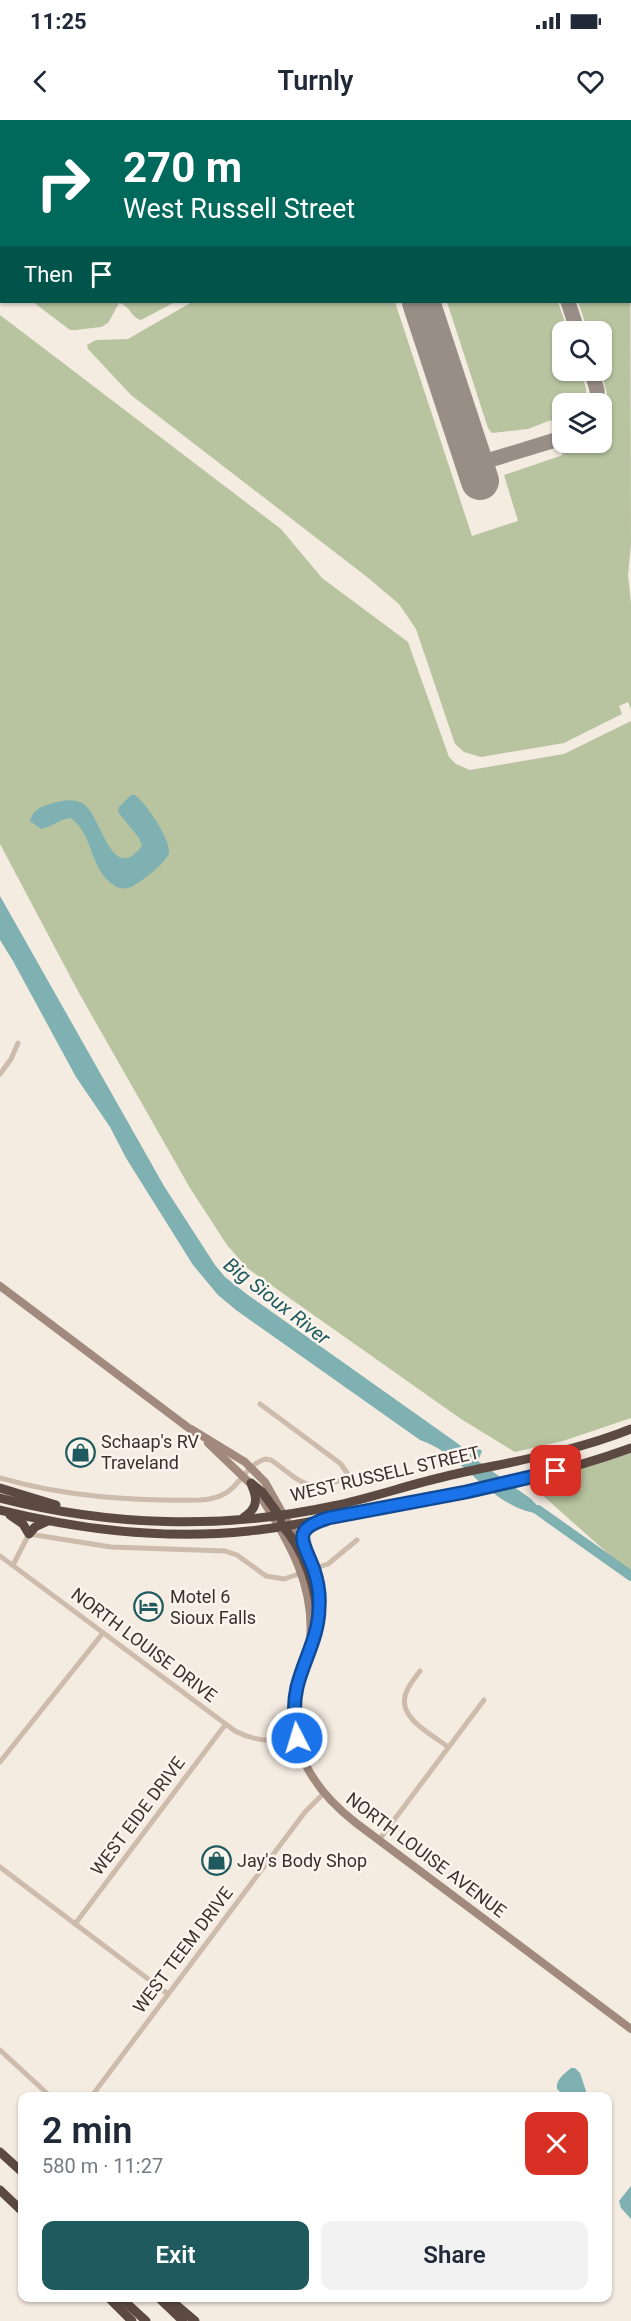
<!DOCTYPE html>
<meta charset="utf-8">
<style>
:root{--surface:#fff;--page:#f2f2f3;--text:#1f2937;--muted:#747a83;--accent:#1f5a5e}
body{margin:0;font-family:Roboto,sans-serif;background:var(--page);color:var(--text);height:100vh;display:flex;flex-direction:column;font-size:22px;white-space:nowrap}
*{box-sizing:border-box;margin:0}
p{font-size:20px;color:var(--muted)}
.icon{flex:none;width:33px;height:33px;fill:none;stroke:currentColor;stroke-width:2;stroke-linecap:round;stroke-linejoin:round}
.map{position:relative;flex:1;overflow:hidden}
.details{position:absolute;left:18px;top:1972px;width:594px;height:210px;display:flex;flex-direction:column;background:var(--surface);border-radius:12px;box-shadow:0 2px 4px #0004}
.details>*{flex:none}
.guide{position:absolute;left:0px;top:0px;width:632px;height:183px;box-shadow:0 2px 4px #0004;background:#00695c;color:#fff;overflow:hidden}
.controls{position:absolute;left:552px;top:201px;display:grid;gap:12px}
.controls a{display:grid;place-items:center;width:60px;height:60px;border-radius:12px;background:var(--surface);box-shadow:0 2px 4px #0004;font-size:30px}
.pin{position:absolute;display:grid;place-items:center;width:51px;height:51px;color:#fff;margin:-26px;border-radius:12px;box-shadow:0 3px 9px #0006}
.me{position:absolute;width:66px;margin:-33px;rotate:355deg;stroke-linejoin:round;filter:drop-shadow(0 0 4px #0008)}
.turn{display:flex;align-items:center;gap:21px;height:126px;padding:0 24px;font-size:27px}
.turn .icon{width:78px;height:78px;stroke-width:2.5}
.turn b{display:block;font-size:42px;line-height:51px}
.then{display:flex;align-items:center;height:57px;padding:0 24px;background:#0003;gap:12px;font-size:22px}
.round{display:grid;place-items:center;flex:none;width:63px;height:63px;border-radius:12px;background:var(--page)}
.overview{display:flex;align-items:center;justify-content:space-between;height:102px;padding:0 24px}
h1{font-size:36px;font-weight:600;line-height:45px}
.primary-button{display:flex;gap:12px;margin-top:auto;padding:12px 24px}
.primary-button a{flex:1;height:69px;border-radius:12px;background:var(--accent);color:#fff;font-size:24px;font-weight:600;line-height:69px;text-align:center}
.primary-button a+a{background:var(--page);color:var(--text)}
.status{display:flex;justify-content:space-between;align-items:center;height:42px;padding:0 30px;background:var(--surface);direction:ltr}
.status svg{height:16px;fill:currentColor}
header{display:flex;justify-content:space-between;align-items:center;height:78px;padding:0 24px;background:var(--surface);font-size:27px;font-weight:600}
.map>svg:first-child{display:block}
.green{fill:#b8c4a0}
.water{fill:#7fb0b2}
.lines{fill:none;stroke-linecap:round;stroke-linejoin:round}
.river{stroke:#7fb0b2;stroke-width:10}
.taxiway{stroke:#988e86;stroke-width:15}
.runway{stroke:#988e86;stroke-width:38}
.street{stroke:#cdbbac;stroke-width:5}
.secondary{stroke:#a18a7d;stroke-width:8}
.highway{stroke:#5c4a42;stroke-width:9}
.route-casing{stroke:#114b97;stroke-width:15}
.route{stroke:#1a73e8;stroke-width:10}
.labels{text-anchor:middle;stroke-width:5;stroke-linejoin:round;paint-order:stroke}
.poi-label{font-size:18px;fill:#3b302b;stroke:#fbf5ee;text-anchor:start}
.street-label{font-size:18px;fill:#3b302b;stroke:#fbf5ee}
.water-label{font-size:20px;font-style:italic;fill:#1f5a5e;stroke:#fbf5ee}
</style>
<div class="status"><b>11:25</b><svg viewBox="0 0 49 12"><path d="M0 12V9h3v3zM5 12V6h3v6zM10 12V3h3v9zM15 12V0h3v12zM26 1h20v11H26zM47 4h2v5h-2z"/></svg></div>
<header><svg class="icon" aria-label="back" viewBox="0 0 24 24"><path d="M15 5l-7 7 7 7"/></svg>Turnly<svg class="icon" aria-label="heart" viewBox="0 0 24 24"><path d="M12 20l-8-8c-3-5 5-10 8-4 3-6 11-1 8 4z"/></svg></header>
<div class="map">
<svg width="631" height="2201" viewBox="0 0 631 2201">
<rect width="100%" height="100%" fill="#f4ebe1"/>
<g class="green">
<polygon points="0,0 336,0 336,1 2,2 1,158"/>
<polygon points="393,0 499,0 499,1 394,2"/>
<polygon points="630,55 631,424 628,455 631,483 631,589 628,582 619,586 622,594 564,623 481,637 464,632 455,624 416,509 399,484 367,457 131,275 88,229 87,225 96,220 128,219 192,182 395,182 472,416 518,401 504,355 563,335 561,328 577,323 602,322 602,299 607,283 607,274 601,251 602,212 588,211 578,182 630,182"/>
<path d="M33 182H175L141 200C131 198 130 185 119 183L108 203 101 207 75 210H70Z"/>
<polygon points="447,182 558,182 568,211 562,212 562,250 580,251 586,268 587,283 562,284 562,307 555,309 551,300 528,309 492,313 488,308"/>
<polygon points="0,195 281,409 322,458 408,522 449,637 456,644 470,650 564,634 631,601 631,1298 563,1321 515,1332 461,1299 247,1148 227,1125 190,1068 79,873 0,724"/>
<path d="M631 1326V1454L540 1373C558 1353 605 1337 631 1326Z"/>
</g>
<g class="water">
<path d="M131 675H135C146 683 171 720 169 733 168 741 136 767 128 768 124 769 118 768 115 766 89 750 94 715 71 698 59 699 52 707 41 709L30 701C34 689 39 688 50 684 60 681 72 678 82 683 102 693 110 767 142 726L139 718 118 692 119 687Z"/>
<path d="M0 776 164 1066 215 1145 225 1157 248 1175 457 1323 473 1336 478 1328 482 1331 478 1341 531 1379 548 1397C536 1393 522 1391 512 1385 479 1368 456 1332 420 1320L236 1190 218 1175 193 1145 126 1038 110 1007 76 957 13 841 0 820Z"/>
<path d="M571 1948H575L580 1953 588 1977H565L557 1969C555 1960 565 1953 571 1948Z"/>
<polygon points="631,2066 631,2099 621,2088 619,2081"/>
</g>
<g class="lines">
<polyline class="river" points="538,1390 631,1456"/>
<g class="taxiway">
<polyline points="509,0 510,2"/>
<polyline points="568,182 578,212"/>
<polyline points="591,250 597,270 597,284"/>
<polyline points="470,332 479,339 490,340 562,318"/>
</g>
<g class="runway">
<polyline points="362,0 363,2"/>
<polyline points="421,182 480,361"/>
</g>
<g class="street">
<polyline points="0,954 11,939 18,923"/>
<path d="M0 1358C66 1377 132 1381 200 1380 242 1378 237 1349 265 1339L271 1340C304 1363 308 1376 349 1356L341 1344 260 1284"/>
<path d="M0 1436 235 1611C256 1622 274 1622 297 1618"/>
<polyline points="13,1445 29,1414 111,1427 225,1431 237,1435 266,1456 284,1459 328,1444 357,1420"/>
<path d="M420 1551C414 1559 407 1567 405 1576 399 1599 433 1615 448 1627"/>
<polyline points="0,1642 103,1513"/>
<polyline points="379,1720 484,1580"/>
<polyline points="0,1747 168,1874"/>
<polyline points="75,1804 225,1605"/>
<polyline points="0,1930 51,1977"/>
<polyline points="91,1977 305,1692 323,1674"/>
</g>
<g class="secondary">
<polyline points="0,1166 194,1312"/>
<polyline points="191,1309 245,1342 265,1362 309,1440 318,1465 319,1485"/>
<polyline points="208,1323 254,1367"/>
<path d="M262 1379C290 1423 315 1467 310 1521"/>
<path d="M318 1500C316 1522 304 1541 298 1562 282 1621 311 1668 356 1703L631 1909"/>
</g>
<g class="highway">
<polyline points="251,1363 262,1372 281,1398"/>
<polyline points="0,1368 56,1385"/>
<path d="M0 1378C109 1406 223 1410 333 1386 371 1378 408 1365 447 1356 508 1342 572 1333 631 1309"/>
<path d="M0 1390C81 1410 165 1420 249 1411 301 1406 353 1392 405 1383 482 1369 558 1355 631 1328"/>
<polyline points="10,1395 23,1404 29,1414 35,1407 48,1401"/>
<path d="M244 1397C257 1389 258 1379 252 1366"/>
<path d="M281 1404C305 1431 317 1469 318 1506"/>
<path d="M303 1428C301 1415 305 1408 317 1401"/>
<polyline points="0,2032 22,2052"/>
<polyline points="0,2070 22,2091"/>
<polyline points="109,2178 132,2201"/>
<polyline points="121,2178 146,2201"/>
<polyline points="159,2178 183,2201"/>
<polyline points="168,2178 195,2201"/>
</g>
</g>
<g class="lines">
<defs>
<path id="route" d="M297 1618C294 1601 293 1584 297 1567 304 1539 319 1516 319 1487 320 1475 318 1462 314 1450 304 1422 289 1410 328 1398L466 1372 556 1351"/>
</defs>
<use href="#route" class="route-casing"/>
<use href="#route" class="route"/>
</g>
<defs>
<symbol id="shop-ring" viewBox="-11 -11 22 22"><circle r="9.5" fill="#fbf5ee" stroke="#1f5a5e" stroke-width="1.5"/><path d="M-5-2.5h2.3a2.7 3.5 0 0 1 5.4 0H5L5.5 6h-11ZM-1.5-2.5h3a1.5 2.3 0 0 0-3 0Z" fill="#1f5a5e"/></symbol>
<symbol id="hotel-ring" viewBox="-11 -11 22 22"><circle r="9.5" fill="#fbf5ee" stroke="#1f5a5e" stroke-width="1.5"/><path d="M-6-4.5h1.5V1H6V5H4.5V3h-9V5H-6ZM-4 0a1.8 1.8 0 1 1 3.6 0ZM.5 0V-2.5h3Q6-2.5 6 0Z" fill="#1f5a5e"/></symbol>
</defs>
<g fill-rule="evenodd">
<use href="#shop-ring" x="64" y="1316" width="33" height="33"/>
<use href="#hotel-ring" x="132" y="1470" width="33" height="33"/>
<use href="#shop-ring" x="200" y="1724" width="33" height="33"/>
</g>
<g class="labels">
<g class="poi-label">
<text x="101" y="1328">Schaap's RV<tspan x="101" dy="21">Traveland</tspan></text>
<text x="170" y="1483">Motel 6<tspan x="170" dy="21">Sioux Falls</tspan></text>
<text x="237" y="1747">Jay's Body Shop</text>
</g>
<g class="street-label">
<text transform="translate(385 1354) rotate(-13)" y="6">WEST RUSSELL STREET</text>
<text transform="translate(144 1525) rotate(37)" y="6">NORTH LOUISE DRIVE</text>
<text transform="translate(138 1696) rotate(-53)" y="6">WEST EIDE DRIVE</text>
<text transform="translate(426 1735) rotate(37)" y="6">NORTH LOUISE AVENUE</text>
<text transform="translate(183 1830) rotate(-53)" y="6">WEST TEEM DRIVE</text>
</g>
<g class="water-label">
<text transform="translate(277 1181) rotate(38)" y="7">Big Sioux River</text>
</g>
</g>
</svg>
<div class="controls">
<a><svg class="icon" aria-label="search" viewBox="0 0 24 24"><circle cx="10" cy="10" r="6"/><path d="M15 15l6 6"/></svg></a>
<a><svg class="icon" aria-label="layers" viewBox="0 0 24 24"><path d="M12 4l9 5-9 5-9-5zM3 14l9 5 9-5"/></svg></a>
</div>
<div class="pin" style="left:556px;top:1351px;background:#d93025"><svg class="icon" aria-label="arrive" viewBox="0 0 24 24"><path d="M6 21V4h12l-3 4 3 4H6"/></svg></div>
<svg class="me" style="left:297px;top:1618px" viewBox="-20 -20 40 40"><circle r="17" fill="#1a73e8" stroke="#fff" stroke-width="3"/><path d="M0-11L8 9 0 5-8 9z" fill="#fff"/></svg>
<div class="guide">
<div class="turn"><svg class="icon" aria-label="right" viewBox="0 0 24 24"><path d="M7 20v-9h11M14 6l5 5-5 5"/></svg><div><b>270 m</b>West Russell Street</div></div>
<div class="then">Then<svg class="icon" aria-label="arrive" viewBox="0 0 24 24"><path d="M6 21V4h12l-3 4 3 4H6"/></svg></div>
</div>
<section class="details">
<div class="overview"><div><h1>2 min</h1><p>580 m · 11:27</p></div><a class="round" style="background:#d93025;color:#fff"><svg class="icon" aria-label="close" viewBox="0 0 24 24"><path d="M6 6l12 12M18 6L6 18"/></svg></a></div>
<div class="primary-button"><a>Exit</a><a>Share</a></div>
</section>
</div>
